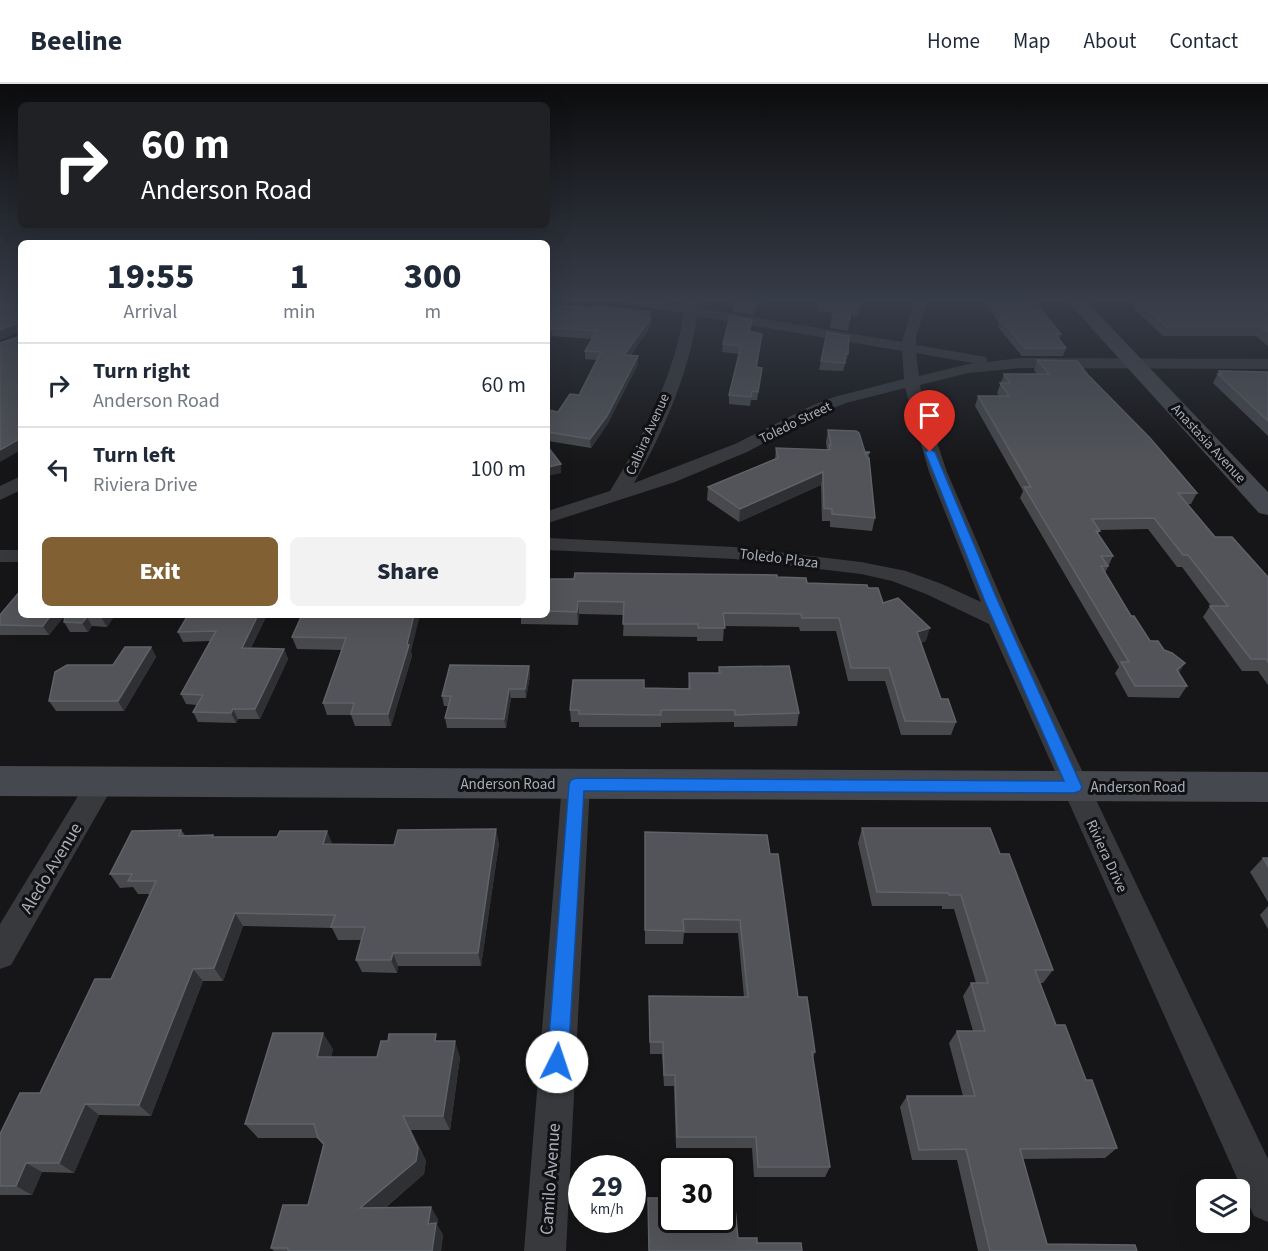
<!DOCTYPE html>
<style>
:root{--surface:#fff;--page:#f2f2f3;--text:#1f2937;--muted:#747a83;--line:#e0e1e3;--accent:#816133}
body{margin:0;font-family:"Source Sans 3",sans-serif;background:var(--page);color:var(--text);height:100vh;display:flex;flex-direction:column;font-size:22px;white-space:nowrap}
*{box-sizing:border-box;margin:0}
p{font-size:20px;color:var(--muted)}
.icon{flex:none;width:33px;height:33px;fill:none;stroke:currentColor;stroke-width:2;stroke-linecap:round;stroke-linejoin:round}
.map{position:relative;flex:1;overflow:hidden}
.sheet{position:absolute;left:18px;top:156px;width:532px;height:378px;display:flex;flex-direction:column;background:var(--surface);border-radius:9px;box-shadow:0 6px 24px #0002}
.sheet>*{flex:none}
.guide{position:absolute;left:18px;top:18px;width:532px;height:126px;border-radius:9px;box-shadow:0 6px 24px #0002;background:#202124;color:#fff;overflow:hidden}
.controls{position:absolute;left:1196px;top:1095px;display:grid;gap:12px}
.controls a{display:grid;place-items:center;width:54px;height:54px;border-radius:9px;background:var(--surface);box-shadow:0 6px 24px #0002;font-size:30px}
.speed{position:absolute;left:568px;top:1071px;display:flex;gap:12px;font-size:30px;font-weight:700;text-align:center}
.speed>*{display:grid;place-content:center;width:78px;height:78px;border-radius:50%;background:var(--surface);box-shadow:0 6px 24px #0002;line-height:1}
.speed small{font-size:15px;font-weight:400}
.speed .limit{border:3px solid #111;border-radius:9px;background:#fff;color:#111}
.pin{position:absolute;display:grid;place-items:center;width:51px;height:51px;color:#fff;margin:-62px -26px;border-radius:50% 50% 50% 0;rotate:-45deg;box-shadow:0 0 6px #0007}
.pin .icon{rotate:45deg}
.me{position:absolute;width:66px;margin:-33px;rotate:4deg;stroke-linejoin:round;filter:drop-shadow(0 0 4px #0008)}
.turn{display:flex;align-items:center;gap:21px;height:126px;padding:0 24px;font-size:27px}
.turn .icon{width:78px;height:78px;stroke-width:2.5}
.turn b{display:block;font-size:42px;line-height:51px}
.eta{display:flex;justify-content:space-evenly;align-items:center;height:102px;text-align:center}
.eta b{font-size:36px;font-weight:800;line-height:42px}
.cta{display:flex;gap:12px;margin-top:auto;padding:12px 24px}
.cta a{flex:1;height:69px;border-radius:9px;background:var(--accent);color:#fff;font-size:24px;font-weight:800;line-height:69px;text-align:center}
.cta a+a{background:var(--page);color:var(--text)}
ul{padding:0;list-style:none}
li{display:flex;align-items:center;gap:18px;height:84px;padding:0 24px;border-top:2px solid var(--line)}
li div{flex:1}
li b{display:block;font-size:22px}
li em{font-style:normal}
header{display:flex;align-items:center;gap:36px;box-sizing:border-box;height:84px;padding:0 30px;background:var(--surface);border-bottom:2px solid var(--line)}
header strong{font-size:28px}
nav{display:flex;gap:33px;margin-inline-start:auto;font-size:21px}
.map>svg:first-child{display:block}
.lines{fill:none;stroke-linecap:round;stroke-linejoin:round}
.street{fill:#37393d;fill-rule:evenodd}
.secondary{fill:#45484e;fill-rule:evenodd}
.wall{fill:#47494d}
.shaded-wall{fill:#2f3033}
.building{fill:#525459;stroke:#5f6268;stroke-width:1.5}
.route{fill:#1a73e8;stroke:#114b97;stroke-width:1.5}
.labels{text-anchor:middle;stroke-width:6;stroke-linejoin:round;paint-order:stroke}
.far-street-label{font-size:14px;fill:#a8aeb9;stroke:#111113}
.street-label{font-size:15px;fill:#a8aeb9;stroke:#111113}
.near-street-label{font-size:18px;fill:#a8aeb9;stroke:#111113}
</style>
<header>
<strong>Beeline</strong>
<nav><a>Home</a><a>Map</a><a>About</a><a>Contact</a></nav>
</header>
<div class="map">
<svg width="1268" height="1167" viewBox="0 0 1268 1167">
<rect width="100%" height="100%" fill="#161618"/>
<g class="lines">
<g class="street">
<path d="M627 217H658L685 222V217H699L698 224 902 258 914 217H928L916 252V261L981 272 986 273 987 278 1020 274 1268 275V285L1020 284 968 289 920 301 922 314 947 388 1019 555 1268 1075V1138L1254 1132 989 540 926 510 892 497 861 490 734 475 548 466V454L734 463 861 478 906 487 942 500 981 518 929 388 905 304 846 319 823 328 747 368 675 398 548 439V427L610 407C643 354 674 291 684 229L634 221ZM697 232 902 267 904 295 834 313 811 322 735 360 634 399C662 352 690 286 697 232ZM916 269 973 279 919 292Z"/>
<polygon points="21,392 21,406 0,416 0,402"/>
<rect x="0" y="466" width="21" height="12"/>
<polygon points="102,686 112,689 116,697 11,881 0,885 0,840 92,689"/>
<polygon points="576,689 586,692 590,700 566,1167 524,1167 562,700 566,692"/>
</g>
<g class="secondary">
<polygon points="1067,217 1086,217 1268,408 1268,431 1259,429"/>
<polygon points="0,682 1268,688 1268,718 0,712"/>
</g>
</g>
<g class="wall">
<polygon points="757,217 754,231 733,228 734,220"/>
<polygon points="819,217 865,217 857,232 851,231 848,247 830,244 832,232 834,229 818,227"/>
<polygon points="984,217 1034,217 1061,250 1059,255 1066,264 1063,272 1022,272 998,243 999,239"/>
<polygon points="1133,217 1268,217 1268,262 1256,252 1163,252 1133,224 1135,219"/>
<polygon points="548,221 651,228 651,242 630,272 638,272 638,280 607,341 591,364 548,357 548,326 558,328 579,311 597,276 585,275 585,267 592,255 552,252"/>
<polygon points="752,236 750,248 761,258 757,283 761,292 757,316 751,316 750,322 729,320 729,311 739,270 722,268 723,260"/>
<polygon points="827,248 848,270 843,287 819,286"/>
<polygon points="1037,276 1088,291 1197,409 1191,420 1187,420 1215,453 1268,493 1268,601 1258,587 1242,587 1203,533 1210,522 1211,522 1182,483 1177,483 1148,445 1099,446 1100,447 1098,450 1113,472 1105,489 1131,532 1150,557 1179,589 1187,602 1179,614 1128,613 1115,589 1119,583 1020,414 1023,407 975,322 978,312 999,312 997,309 1004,290 1037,290 1034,286"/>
<polygon points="1219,287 1268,288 1268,352 1213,299"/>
<polygon points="828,346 865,368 870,368 868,373 875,434 872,447 830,443 830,437 822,437 821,401 739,438 707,416 708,403 775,375 776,364 827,366 826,358"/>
<polygon points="777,493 807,499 868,504 883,519 926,557 921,559 941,615 956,638 951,651 901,651 885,597 848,597 836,547 800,547 799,543 724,542 723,557 697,557 697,553 623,552 624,531 579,530 578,541 521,540 521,534 500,533 499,531 548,531 548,495"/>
<polygon points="0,531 65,531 49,551 0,551"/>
<polygon points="65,531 115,531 107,543 92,542 88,548 70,548 64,538"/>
<polygon points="188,531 267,531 251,564 284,565 288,575 260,635 238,635 236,639 198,638 193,628 197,621 186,620 181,610 210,557 183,558 178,548"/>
<polygon points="302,531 411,568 412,572 391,642 355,642 351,631 327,631 323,619 342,566 297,565 292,553"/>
<polygon points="151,563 156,573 124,627 56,627 49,617 113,581"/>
<polygon points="529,582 530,592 526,614 511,614 506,644 447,644 445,634 448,622 444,622 442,612"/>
<polygon points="719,583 799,629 797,642 734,643 734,638 661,639 661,643 579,643 579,638 571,638 570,626 644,604 688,604 689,589 718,589"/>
<polygon points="862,744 1000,770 1053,886 1043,899 1040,899 1056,941 1086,996 1117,1064 1105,1074 1023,1075 1047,1160 1137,1167 978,1167 957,1076 912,1076 900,1023 907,1012 963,1012 949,959 957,947 973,947 963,912 971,899 976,899 954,825 942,825 942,822 872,822 858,759"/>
<polygon points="181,746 185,751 213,751 214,753 332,760 394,761 499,759 481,882 398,882 397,889 362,888 356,876 361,856 338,856 332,844 243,842 223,897 203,897 151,1032 99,1031 74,1089 42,1088 32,1111 0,1111 0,1050 40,1009 111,895 150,810 138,810 133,803 120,804 110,790"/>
<polygon points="645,748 770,770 798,913 815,968 813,974 830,1083 825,1093 754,1093 752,1064 676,1064 674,1002 664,1002 662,970 650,970 649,912 744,913 738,849 684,849 683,860 645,860"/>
<polygon points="1263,774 1268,774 1268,818 1250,788"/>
<polygon points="1268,822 1268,845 1260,831"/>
<polygon points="439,957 460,973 450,1046 411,1046 426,1077 424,1090 385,1124 438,1135 437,1141 443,1151 441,1167 274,1167 271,1164 308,1121 323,1061 318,1054 258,1054 245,1040 333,965 331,973 377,973"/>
</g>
<g class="shaded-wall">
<polygon points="861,217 865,217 857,232 860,221"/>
<polygon points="651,228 651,242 624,279 624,271"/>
<polygon points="18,239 21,247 0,256 0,246"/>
<polygon points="551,244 552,252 548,258 548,249"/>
<polygon points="638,272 638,280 607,341 591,364 590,355"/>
<polygon points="21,354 21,366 0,378 0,366"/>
<polygon points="561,380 561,389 548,392 548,383"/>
<polygon points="823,388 821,401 739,438 740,425"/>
<polygon points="578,517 579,530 578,541 577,528"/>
<polygon points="51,531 65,531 49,551 43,542"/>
<polygon points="102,531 115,531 107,543 101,533"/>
<polygon points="258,531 267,531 246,574 242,564"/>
<polygon points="414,531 420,531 411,568 412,572 391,642 388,630 407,560"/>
<polygon points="87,533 92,542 88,548 82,539"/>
<polygon points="930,544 926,557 913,561 917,548"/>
<polygon points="151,563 156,573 124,627 118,617"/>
<polygon points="284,565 288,575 260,635 255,625"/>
<polygon points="1185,579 1178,591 1177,586"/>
<polygon points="529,582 530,592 526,614 525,605"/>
<polygon points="509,605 511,614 506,644 504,635"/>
<polygon points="233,625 238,635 236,639 231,629"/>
<polygon points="496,745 499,759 481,882 478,869"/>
<polygon points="327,747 333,761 323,760"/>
<polygon points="235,829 243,842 223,897 214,884"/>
<polygon points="393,869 398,882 397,889 391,876"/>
<polygon points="193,885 203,897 151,1032 139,1021"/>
<polygon points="323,949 333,965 327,988 317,973"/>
<polygon points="455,957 460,973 450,1046 443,1032"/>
<polygon points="85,1020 99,1031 74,1089 59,1079"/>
<polygon points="403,1032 426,1077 424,1090 370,1136 360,1124"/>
<polygon points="26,1079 42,1088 32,1111 16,1102"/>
<polygon points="431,1123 438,1135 437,1141 443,1151 441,1167 432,1167 428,1140"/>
</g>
<g class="building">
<polygon points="0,217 21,217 21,354 0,366 0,259 18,253 18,239 0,246"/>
<polygon points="735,217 756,217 755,223 734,220"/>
<polygon points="833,217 861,217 860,221 851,220 850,235 832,232 840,218"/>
<polygon points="992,217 1034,217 1061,250 1055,250 1066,264 1025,264 1000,235 1005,235"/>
<polygon points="1139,217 1268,217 1268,248 1261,243 1167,243"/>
<polygon points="548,221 597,224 599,222 651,228 647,233 651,234 624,271 638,272 607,332 590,355 548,348 548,326 558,328 570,310 579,311 601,268 585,267 597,247 551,244 548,249"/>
<polygon points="730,232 752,236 749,247 762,250 756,283 762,284 758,308 752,307 751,313 729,311 741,262 723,260"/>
<polygon points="827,248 849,252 848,270 845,270 845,279 821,277"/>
<polygon points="1037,276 1077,277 1088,291 1150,354 1197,409 1178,409 1215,453 1232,453 1268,493 1268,578 1266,575 1251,575 1210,522 1228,522 1188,471 1183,471 1154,434 1092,435 1100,447 1096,447 1113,472 1101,472 1108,482 1101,482 1131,532 1134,532 1150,557 1158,557 1164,566 1172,569 1185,579 1177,586 1187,602 1135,602 1121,578 1129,578 1024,403 1031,403 978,312 1009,312 1000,299 1010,299 1004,290 1049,290"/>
<polygon points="1219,287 1268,288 1268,337 1218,290 1222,290"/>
<polygon points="828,346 856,347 859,349 865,368 870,368 865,370 869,374 875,434 832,430 832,425 824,424 823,388 740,425 708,403 778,374 776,364 830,366 829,361 831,361"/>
<polygon points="548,363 561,380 548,383"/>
<polygon points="575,489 777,491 777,493 806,494 807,499 867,501 868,504 878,504 883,519 898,514 930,544 917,548 941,615 948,615 956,638 905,637 889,584 851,584 839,534 802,534 801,530 723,529 725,544 698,544 698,540 623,540 624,518 578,517 577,528 548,527 548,495 574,495"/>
<polygon points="21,506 21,531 51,531 43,542 0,541 0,531"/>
<polygon points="65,531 102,531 101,533 87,533 82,539 64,538"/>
<polygon points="188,531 258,531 242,564 284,565 255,625 233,625 231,629 193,628 203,611 181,610 216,547 178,548"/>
<polygon points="302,531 414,531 407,560 409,561 388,630 351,630 354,619 323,619 346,554 292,553"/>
<polygon points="125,563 151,563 118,617 49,617 55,588 67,581 113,581"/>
<polygon points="450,581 529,582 525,605 509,605 504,635 445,634 451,612 442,612"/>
<polygon points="789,582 799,629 735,631 735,626 661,626 661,631 579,630 579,626 570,626 573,596 644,596 644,604 690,605 689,589 720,589 719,583"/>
<polygon points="862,744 990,744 1000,770 1009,770 1053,886 1035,886 1056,941 1065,941 1086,996 1092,996 1117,1064 1020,1065 1047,1160 1135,1161 1137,1167 990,1167 966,1065 919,1066 907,1012 975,1012 957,947 985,947 971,899 988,899 961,811 949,811 948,809 877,808"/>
<polygon points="496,745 478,869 393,869 391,876 356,876 365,843 331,843 335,831 235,829 214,884 193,885 139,1021 85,1020 59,1079 26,1079 16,1102 0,1102 0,1050 20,1009 40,1009 95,895 111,895 156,797 128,797 132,790 110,790 132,747 181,746 179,752 213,751 212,753 277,753 280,747 327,747 323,760 394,761 398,746"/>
<polygon points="645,748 767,751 770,770 778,770 798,913 807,913 815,968 812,968 830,1083 758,1083 756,1053 677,1053 675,991 664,991 663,958 650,958 649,912 748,913 740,836 683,835 684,847 645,846"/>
<polygon points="1263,774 1268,774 1268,782"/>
<polygon points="273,949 323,949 317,973 377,973 381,957 388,957 389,950 436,950 435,957 455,957 443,1032 403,1032 418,1064 416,1077 360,1124 431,1123 428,1140 436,1139 432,1167 288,1167 288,1164 271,1164 283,1121 308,1121 324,1060 318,1054 314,1040 245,1040"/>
<polygon points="648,1114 672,1114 672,1136 723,1136 723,1114 734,1114 738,1154 757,1154 757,1159 801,1159 802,1167 649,1167"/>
</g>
<linearGradient id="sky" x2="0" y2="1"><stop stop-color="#0c0c0d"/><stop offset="0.57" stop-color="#363c48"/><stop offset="1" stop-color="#363c48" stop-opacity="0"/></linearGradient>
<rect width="1268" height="380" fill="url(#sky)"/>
<polygon class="route" points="930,365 935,368 997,515 1082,703 1080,707 1074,709 584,707 568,978 565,986 557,989 550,986 547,978 569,700 571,696 576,694 1064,697 984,515 925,368"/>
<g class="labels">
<g class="far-street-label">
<text transform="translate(795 338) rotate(-26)" y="5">Toledo Street</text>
<text transform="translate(647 350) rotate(-66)" y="5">Calbira Avenue</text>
<text transform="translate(1209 359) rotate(47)" y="5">Anastasia Avenue</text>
</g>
<g class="street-label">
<text transform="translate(779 474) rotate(7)" y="5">Toledo Plaza</text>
<text x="508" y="705">Anderson Road</text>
<text x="1138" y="708">Anderson Road</text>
<text transform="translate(1107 772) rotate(65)" y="5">Riviera Drive</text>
</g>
<g class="near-street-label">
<text transform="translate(51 784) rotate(-59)" y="6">Aledo Avenue</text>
<text transform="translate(550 1095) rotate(-86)" y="6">Camilo Avenue</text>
</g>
</g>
</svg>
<div class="controls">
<a><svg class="icon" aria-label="layers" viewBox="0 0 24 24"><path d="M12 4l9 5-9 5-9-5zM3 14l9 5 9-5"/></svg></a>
</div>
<div class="speed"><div>29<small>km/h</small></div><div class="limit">30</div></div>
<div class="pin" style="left:930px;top:368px;background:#d93025"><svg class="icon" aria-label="arrive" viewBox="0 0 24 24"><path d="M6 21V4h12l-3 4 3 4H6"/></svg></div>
<svg class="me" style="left:557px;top:978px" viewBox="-20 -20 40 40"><circle r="19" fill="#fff"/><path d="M0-13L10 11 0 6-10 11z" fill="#1a73e8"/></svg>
<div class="guide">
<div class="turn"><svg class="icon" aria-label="right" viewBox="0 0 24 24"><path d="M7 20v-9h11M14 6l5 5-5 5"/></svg><div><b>60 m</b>Anderson Road</div></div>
</div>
<section class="sheet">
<div class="eta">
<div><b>19:55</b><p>Arrival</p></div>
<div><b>1</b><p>min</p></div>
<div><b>300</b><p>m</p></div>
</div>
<ul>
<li><svg class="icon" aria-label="right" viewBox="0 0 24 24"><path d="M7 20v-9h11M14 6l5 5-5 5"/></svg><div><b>Turn right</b><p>Anderson Road</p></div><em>60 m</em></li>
<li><svg class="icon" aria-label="left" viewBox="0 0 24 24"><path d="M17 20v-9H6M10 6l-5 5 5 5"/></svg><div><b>Turn left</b><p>Riviera Drive</p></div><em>100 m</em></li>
</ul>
<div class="cta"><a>Exit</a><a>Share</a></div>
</section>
</div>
